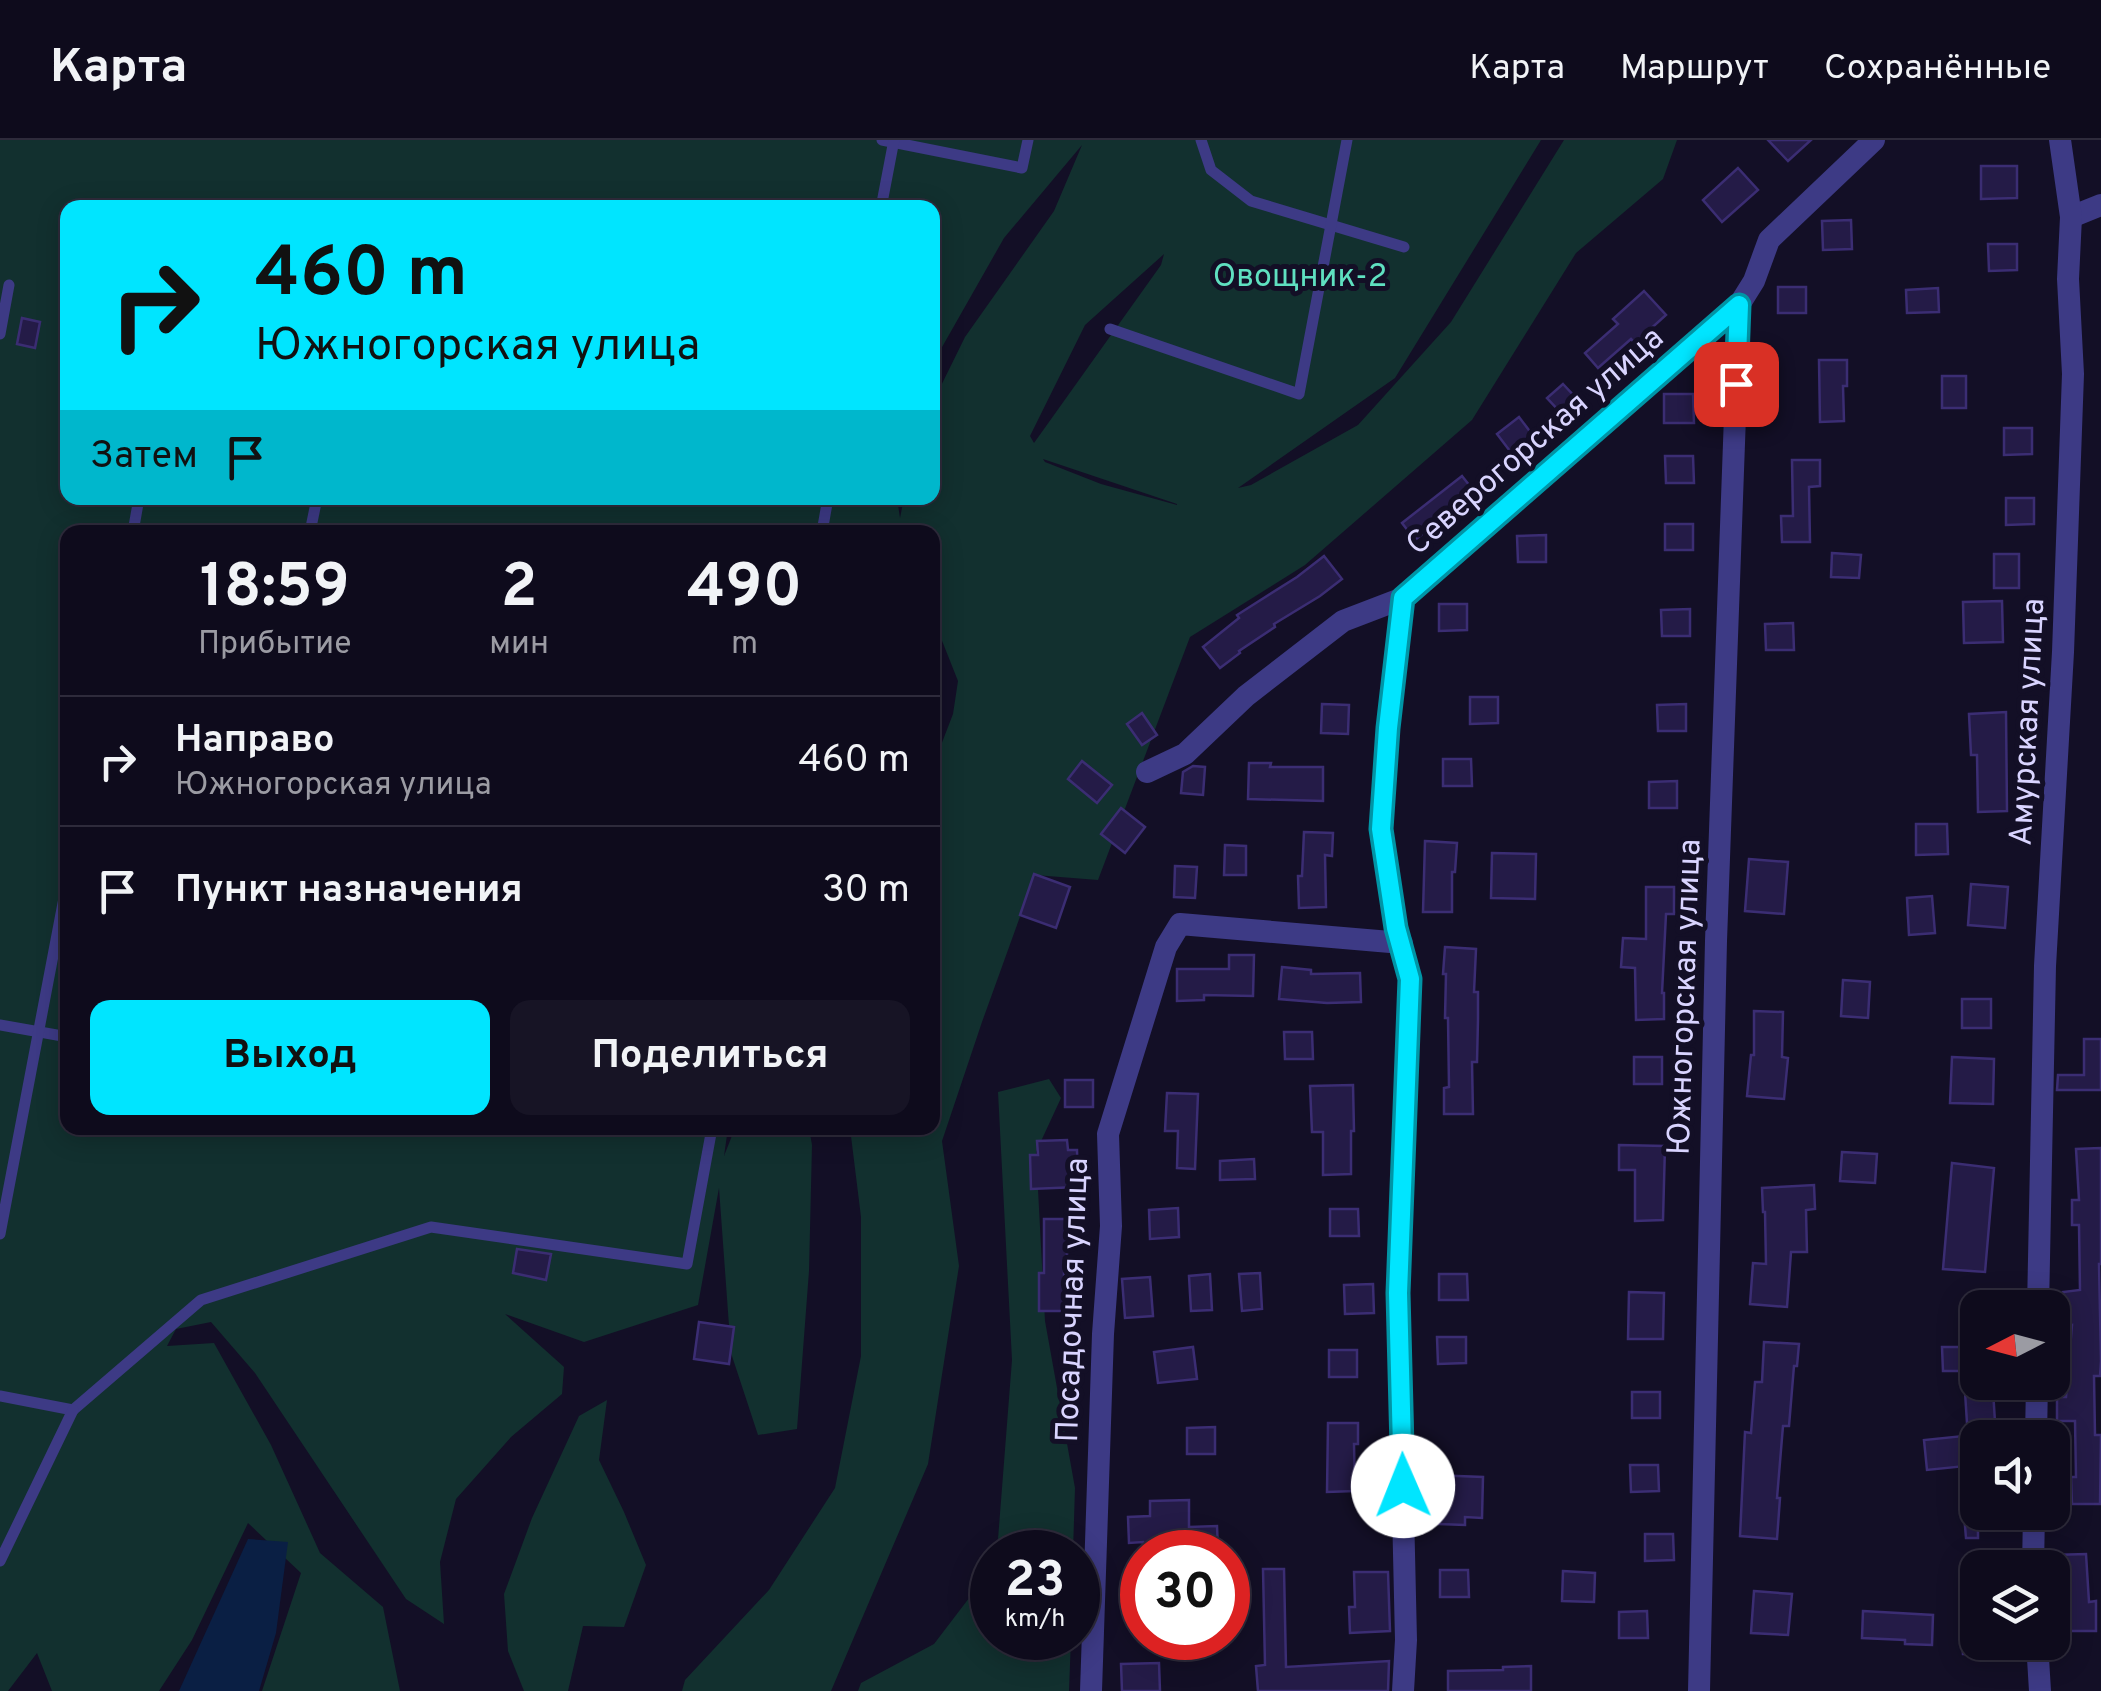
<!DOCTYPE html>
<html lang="ru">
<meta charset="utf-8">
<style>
:root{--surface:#0e0b1c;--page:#171425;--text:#f1f3f6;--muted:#9b9ba3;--line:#2e2b3b;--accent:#00e5ff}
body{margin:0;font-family:Overpass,sans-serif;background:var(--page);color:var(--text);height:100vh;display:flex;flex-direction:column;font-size:38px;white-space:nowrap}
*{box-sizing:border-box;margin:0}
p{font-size:32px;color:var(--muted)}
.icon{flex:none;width:55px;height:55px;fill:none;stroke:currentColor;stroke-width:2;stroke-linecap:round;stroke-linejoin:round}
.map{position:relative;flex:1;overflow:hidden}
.sheet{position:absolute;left:60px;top:385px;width:880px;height:610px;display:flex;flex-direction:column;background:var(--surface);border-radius:20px;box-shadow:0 5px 25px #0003,0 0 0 2px var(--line)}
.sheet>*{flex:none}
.guide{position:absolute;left:60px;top:60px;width:880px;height:305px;border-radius:20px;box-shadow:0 5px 25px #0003,0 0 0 2px var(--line);background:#00e5ff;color:#111;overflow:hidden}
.needle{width:65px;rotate:264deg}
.controls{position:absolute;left:1960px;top:1150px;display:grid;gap:20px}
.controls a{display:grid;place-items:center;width:110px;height:110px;border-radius:20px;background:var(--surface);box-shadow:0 5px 25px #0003,0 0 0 2px var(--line);font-size:50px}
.speed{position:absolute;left:970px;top:1390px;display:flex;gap:20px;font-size:50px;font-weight:700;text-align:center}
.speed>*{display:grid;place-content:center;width:130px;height:130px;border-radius:50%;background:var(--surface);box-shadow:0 5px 25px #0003,0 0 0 2px var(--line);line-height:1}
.speed small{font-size:25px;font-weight:400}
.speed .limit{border:15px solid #d22;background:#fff;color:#111}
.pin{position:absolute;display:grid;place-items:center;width:85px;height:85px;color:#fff;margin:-42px;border-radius:20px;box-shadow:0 5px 15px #0006}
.me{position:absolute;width:110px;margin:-55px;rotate:359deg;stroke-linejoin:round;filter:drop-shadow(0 0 8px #0008)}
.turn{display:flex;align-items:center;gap:35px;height:210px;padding:0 30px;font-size:45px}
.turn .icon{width:130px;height:130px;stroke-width:2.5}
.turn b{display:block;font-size:70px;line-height:85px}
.then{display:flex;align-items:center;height:95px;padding:0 30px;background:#0003;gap:20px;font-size:38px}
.eta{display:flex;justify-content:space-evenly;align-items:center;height:170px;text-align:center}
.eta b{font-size:60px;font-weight:700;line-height:70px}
.action{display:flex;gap:20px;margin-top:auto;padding:20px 30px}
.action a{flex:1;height:115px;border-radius:20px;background:var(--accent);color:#111;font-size:40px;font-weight:700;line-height:115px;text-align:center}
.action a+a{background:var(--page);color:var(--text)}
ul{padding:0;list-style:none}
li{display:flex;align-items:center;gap:30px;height:130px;padding:0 30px;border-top:2px solid var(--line)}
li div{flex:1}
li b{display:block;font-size:38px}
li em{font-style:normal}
header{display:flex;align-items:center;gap:60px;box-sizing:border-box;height:140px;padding:0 50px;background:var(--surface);border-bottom:2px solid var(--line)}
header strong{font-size:48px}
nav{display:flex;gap:55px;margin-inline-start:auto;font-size:35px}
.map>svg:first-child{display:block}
.green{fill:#12302f;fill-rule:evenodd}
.water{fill:#0a1f44}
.building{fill:#241b47;stroke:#3b2d73;stroke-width:2.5}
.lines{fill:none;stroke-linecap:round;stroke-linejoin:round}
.service{stroke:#3d3a85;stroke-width:11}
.minor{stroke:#3d3a85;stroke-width:22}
.route-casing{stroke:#0095a6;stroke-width:25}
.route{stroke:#00e5ff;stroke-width:18}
.labels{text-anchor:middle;stroke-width:10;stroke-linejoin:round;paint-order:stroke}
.park-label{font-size:32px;fill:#5fe0c0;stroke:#130f26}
.street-label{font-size:32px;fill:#d9d4ff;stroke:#130f26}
</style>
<header>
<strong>Карта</strong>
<nav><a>Карта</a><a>Маршрут</a><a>Сохранённые</a></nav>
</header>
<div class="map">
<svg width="2101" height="1551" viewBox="0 0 2101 1551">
<rect width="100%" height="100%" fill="#130f26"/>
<g class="green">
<path d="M0 0H1541L1395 238 1238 348 1251 345 1358 285 1451 182 1564 0H1677L1663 39 1576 113 1472 280 1305 425 1190 497 1098 740 1035 735 982 882 942 1001 959 1126 928 1324 831 1551H682L685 1540 769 1450 835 1348 861 1216V1077L850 988H932L933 626 953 574 958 541 933 478 932 392H68V988H728L724 1016 735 988H809L812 1005 809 1131 797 1289 758 1295 731 1213 719 1048 698 1165 584 1202 505 1174 564 1227 562 1254 511 1297 456 1359 440 1422 444 1484 406 1459 255 1233 211 1182 176 1189 167 1206 214 1203 271 1305 320 1413 383 1467 400 1551H262L301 1433 248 1383 192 1500 159 1551H52L37 1513 8 1551H0ZM1082 5 1054 71 965 197 933 262 932 358H904L900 378 897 358H68V68H932L933 223 1004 98ZM1164 114 1161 125 1034 303 1030 296 1085 185ZM1043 319 1177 364V365L1101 344 1045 322Z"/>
<polygon points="1049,939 1061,958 1036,1012 1045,1181 1075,1348 1073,1412 997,1412 1012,1220 998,952"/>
<polygon points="607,1260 599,1320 624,1372 646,1425 624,1487 583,1486 568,1551 524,1551 508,1511 504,1454 532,1378 579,1276"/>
<polygon points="992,1428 992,1498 1071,1498 1069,1551 858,1551 861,1543 934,1504"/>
</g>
<polygon class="water" points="248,1399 288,1402 276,1493 259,1551 179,1551"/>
<g class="building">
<polygon points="1768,0 1811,0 1788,21"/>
<polygon points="1981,26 2017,26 2017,58 1981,59"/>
<polygon points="1738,28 1758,50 1722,82 1703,60"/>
<polygon points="1851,80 1852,109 1823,110 1822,81"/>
<polygon points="1988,104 2017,104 2017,130 1989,131"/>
<rect x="1778" y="147" width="28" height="26"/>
<polygon points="1938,148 1939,172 1907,173 1906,150"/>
<polygon points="1644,151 1666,175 1635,203 1631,199 1598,228 1585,213 1618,184 1613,179"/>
<polygon points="22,178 40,182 35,208 17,204"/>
<polygon points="1819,220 1847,220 1847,246 1843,246 1844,281 1820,282"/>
<rect x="1942" y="236" width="24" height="32"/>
<polygon points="1563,244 1577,259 1561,273 1547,258"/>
<polygon points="1664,254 1693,254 1694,283 1664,283"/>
<polygon points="1519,277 1538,302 1516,319 1497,294"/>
<polygon points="2004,288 2032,288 2032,314 2004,315"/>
<polygon points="1665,316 1693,316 1694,343 1666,343"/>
<polygon points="1792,320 1820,320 1820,346 1809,347 1810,402 1782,402 1781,376 1793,376"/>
<polygon points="1462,336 1481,360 1460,377 1453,369 1415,400 1402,383"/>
<polygon points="2006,358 2034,358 2034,384 2006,385"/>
<rect x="1665" y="384" width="28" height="26"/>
<polygon points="1546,395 1546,422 1518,422 1517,396"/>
<polygon points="1832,413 1861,415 1859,438 1831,437"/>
<rect x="1994" y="414" width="25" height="34"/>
<polygon points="1324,416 1342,439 1320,456 1274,484 1275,487 1239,511 1240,513 1220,528 1203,507 1239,478 1237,475 1297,437"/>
<polygon points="2002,461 2003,502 1964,503 1963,462"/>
<polygon points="1439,464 1467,464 1467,490 1439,491"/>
<polygon points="1690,469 1690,496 1662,496 1661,470"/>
<polygon points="1793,483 1794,510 1766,510 1765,484"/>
<polygon points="1470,557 1498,557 1498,583 1470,584"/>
<polygon points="1322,564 1349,565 1348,594 1321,593"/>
<polygon points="1686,564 1686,591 1658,591 1657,565"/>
<polygon points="2006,572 2007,671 1978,672 1977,615 1971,615 1969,574"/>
<polygon points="1142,573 1157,595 1142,605 1127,584"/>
<polygon points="1443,619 1471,619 1472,646 1443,646"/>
<polygon points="1082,621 1112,645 1097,663 1068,639"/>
<polygon points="1249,623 1271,623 1270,627 1323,627 1323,661 1248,659"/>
<polygon points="1193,626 1205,627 1203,655 1181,653 1183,632"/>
<polygon points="1677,641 1677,668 1649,668 1649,642"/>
<polygon points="1121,668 1145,687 1125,713 1101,694"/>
<polygon points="1916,684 1947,684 1948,714 1916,715"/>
<polygon points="1304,692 1333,693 1332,716 1325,715 1326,767 1299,768 1298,736 1302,736"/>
<polygon points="1425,701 1457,703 1455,732 1452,732 1452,772 1423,772"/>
<polygon points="1225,705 1246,706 1246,735 1224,735"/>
<polygon points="1492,713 1536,714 1535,759 1491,758"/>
<polygon points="1749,719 1788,722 1784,774 1745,771"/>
<polygon points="1175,726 1197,727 1195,758 1174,757"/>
<polygon points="1034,734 1070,747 1056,788 1020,775"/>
<polygon points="1971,744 2008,747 2005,788 1968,785"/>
<polygon points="1646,747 1674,747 1674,774 1666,774 1662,853 1664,853 1664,879 1636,880 1635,828 1621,827 1623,798 1646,799"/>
<polygon points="1932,756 1935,793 1909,795 1907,758"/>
<polygon points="1445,807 1476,809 1474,852 1478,852 1478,879 1477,922 1472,922 1473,974 1444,974 1444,948 1449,947 1448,878 1445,878 1446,834 1443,834"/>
<polygon points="1229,815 1254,815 1253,856 1204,855 1204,860 1177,861 1177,829 1229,829"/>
<polygon points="1282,827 1311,830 1311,834 1360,833 1361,862 1327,863 1279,859"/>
<polygon points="1843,840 1870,842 1868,878 1841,876"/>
<rect x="1962" y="859" width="29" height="29"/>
<polygon points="1754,871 1783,872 1782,917 1788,918 1784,959 1747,956 1751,915 1754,915"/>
<polygon points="1284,892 1312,892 1313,919 1285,919"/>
<polygon points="2084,899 2101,899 2101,950 2057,950 2058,935 2084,935"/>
<rect x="1634" y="917" width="28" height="27"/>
<polygon points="1952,917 1994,919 1993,964 1950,963"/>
<rect x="1065" y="940" width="28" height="27"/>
<polygon points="1353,945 1354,991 1351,991 1351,1034 1323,1035 1323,992 1312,992 1310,946"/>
<polygon points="1167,953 1198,954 1195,1029 1177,1028 1178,991 1165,991"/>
<polygon points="1067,1000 1068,1010 1077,1010 1078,1047 1031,1049 1030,1015 1038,1015 1037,1001"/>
<polygon points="1619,1005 1665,1006 1663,1080 1635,1081 1635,1030 1619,1030"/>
<polygon points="2101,1008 2101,1124 2099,1124 2101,1221 2100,1236 2094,1236 2095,1295 2101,1295 2100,1364 2072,1364 2071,1337 2076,1337 2075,1281 2057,1281 2057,1257 2066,1257 2072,1185 2065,1186 2063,1152 2080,1150 2079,1085 2072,1085 2072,1060 2079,1060 2076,1009"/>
<polygon points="1842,1012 1877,1014 1875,1043 1840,1041"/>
<polygon points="1254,1019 1255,1039 1220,1040 1220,1021"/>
<polygon points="1952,1023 1994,1028 1985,1132 1943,1129"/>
<polygon points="1814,1045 1815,1069 1806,1070 1807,1112 1791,1112 1787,1167 1750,1164 1753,1123 1766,1124 1765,1072 1763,1072 1762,1048"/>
<polygon points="1178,1068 1179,1097 1150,1099 1149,1070"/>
<polygon points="1330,1069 1358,1069 1359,1096 1330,1096"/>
<polygon points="1044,1079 1067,1079 1067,1119 1064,1119 1064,1171 1039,1171 1039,1133 1044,1133"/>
<polygon points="517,1109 551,1114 546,1140 513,1133"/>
<polygon points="1260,1133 1262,1169 1242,1171 1239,1134"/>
<polygon points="1210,1134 1212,1170 1191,1171 1189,1136"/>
<polygon points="1439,1134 1467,1134 1468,1160 1439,1160"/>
<polygon points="1150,1137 1153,1176 1125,1178 1122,1139"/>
<polygon points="1373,1144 1374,1173 1345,1174 1344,1145"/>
<polygon points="1629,1152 1664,1153 1663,1199 1628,1199"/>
<polygon points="699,1182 734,1187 729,1224 694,1219"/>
<polygon points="1437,1197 1466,1197 1466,1223 1438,1224"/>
<polygon points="1764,1202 1799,1204 1797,1226 1794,1226 1789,1286 1783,1286 1777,1358 1780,1358 1777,1399 1740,1396 1745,1292 1751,1293 1755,1242 1762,1242"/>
<polygon points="1193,1207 1197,1239 1158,1243 1154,1212"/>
<polygon points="1942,1207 1978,1207 1978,1231 1943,1231"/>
<rect x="1329" y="1210" width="28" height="27"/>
<polygon points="1993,1250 1995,1282 1967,1283 1965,1252"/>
<rect x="1632" y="1252" width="28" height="26"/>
<polygon points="1328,1283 1358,1283 1358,1304 1354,1304 1355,1351 1327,1352"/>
<polygon points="1215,1287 1215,1314 1187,1314 1187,1288"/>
<polygon points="1963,1296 1966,1326 1927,1330 1924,1300"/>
<polygon points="1630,1325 1658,1325 1659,1351 1631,1352"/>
<polygon points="1431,1335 1483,1337 1482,1378 1465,1377 1465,1385 1439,1384 1440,1377 1430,1377 1430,1365 1421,1364 1421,1344 1431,1345"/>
<polygon points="1978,1337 1978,1398 1966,1398 1961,1338"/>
<polygon points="1189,1360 1189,1387 1217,1386 1218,1410 1143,1412 1143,1402 1129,1403 1128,1377 1150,1376 1150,1361"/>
<polygon points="1645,1394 1673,1394 1674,1420 1645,1421"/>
<polygon points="2086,1414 2089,1462 2096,1461 2096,1491 2055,1491 2052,1415"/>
<polygon points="1263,1429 1284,1429 1286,1527 1389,1521 1388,1551 1258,1551 1256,1526 1265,1525"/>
<polygon points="1440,1430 1468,1430 1469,1457 1440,1457"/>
<polygon points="1563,1431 1595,1433 1594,1462 1562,1461"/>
<polygon points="1354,1432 1388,1432 1390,1491 1350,1493 1349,1467 1355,1467"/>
<polygon points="1754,1451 1792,1454 1788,1495 1751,1493"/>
<polygon points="1647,1471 1648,1498 1619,1498 1619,1472"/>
<polygon points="1863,1471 1933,1475 1932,1505 1905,1504 1905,1500 1862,1498"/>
<polygon points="1962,1485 1978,1485 1978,1514 1963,1514"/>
<polygon points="1159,1523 1160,1551 1122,1551 1121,1524"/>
<polygon points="1531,1526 1531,1551 1448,1551 1448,1531 1503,1530 1503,1527"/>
</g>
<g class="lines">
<g class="service">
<polyline points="882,0 1022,28 1028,0"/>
<polyline points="1201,0 1211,30 1251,61 1404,107"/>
<polyline points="367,68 367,65 379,68"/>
<polyline points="881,68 894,0"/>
<polyline points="1110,189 1299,254 1347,0"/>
<polyline points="0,194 9,145"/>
<polyline points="133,392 139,358"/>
<polyline points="310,392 317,358"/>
<polyline points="822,392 828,358"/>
<polyline points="0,885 68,897"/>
<polyline points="0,1094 68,737"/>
<polyline points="0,1256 73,1270 201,1160 431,1087 687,1124 712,988"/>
<polyline points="0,1421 73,1270"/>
</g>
<g class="minor">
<polyline points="2071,77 2101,65"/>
<polyline points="1147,632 1185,614 1246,556 1343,481 1403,458 1739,165 1754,141 1769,100 1874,0"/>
<polyline points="2038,1168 2045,826 2063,512 2073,234 2068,139 2071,77 2060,0"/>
<polyline points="2036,1298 2037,1242"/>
<polyline points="2033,1428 2034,1372"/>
<polyline points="2037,1502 2040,1551"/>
<polyline points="1091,1551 1103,1194 1111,1086 1108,994 1166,807 1180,784 1402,803"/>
<polyline points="1403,1551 1406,1500 1398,1153 1410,839 1396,788 1381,689 1388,587 1403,458"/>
<polyline points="1699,1551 1716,801 1739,165"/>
</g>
</g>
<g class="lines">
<defs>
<polyline id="route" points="1403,1346 1398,1153 1410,839 1396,788 1381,689 1388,588 1403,458 1739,165 1736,244"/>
</defs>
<use href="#route" class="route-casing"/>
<use href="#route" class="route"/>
</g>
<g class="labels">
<g class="park-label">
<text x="1300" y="146">Овощник-2</text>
</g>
<g class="street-label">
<text transform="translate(1534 300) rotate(-41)" y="11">Северогорская улица</text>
<text transform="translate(2026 582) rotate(-87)" y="11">Амурская улица</text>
<text transform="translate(1683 857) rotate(-88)" y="11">Южногорская улица</text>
<text transform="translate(1071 1160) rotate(-88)" y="11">Посадочная улица</text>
</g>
</g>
</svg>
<div class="controls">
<a><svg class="needle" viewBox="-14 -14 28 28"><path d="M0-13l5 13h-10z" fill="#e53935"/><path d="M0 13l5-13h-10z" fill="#9b9ba3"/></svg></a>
<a><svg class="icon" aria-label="sound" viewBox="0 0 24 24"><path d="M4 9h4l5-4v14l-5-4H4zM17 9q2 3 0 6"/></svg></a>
<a><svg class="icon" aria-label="layers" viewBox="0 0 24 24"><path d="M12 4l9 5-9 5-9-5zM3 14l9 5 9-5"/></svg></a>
</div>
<div class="speed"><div>23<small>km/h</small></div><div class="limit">30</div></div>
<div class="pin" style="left:1736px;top:244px;background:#d93025"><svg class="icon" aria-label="arrive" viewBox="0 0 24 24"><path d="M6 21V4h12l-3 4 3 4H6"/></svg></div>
<svg class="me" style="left:1403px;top:1346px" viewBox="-20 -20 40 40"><circle r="19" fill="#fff"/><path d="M0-13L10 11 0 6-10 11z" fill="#00e5ff"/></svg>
<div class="guide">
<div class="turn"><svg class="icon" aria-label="right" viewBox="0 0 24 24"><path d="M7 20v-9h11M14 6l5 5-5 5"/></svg><div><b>460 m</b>Южногорская улица</div></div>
<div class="then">Затем<svg class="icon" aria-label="arrive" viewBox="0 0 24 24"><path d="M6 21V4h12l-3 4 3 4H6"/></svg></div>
</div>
<section class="sheet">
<div class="eta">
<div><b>18:59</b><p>Прибытие</p></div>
<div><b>2</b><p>мин</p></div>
<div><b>490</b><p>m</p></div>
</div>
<ul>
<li><svg class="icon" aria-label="right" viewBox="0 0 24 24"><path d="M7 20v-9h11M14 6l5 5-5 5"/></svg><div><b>Направо</b><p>Южногорская улица</p></div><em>460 m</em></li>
<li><svg class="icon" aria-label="arrive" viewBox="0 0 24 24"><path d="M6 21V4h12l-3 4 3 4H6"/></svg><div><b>Пункт назначения</b></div><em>30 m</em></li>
</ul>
<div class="action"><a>Выход</a><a>Поделиться</a></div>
</section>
</div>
